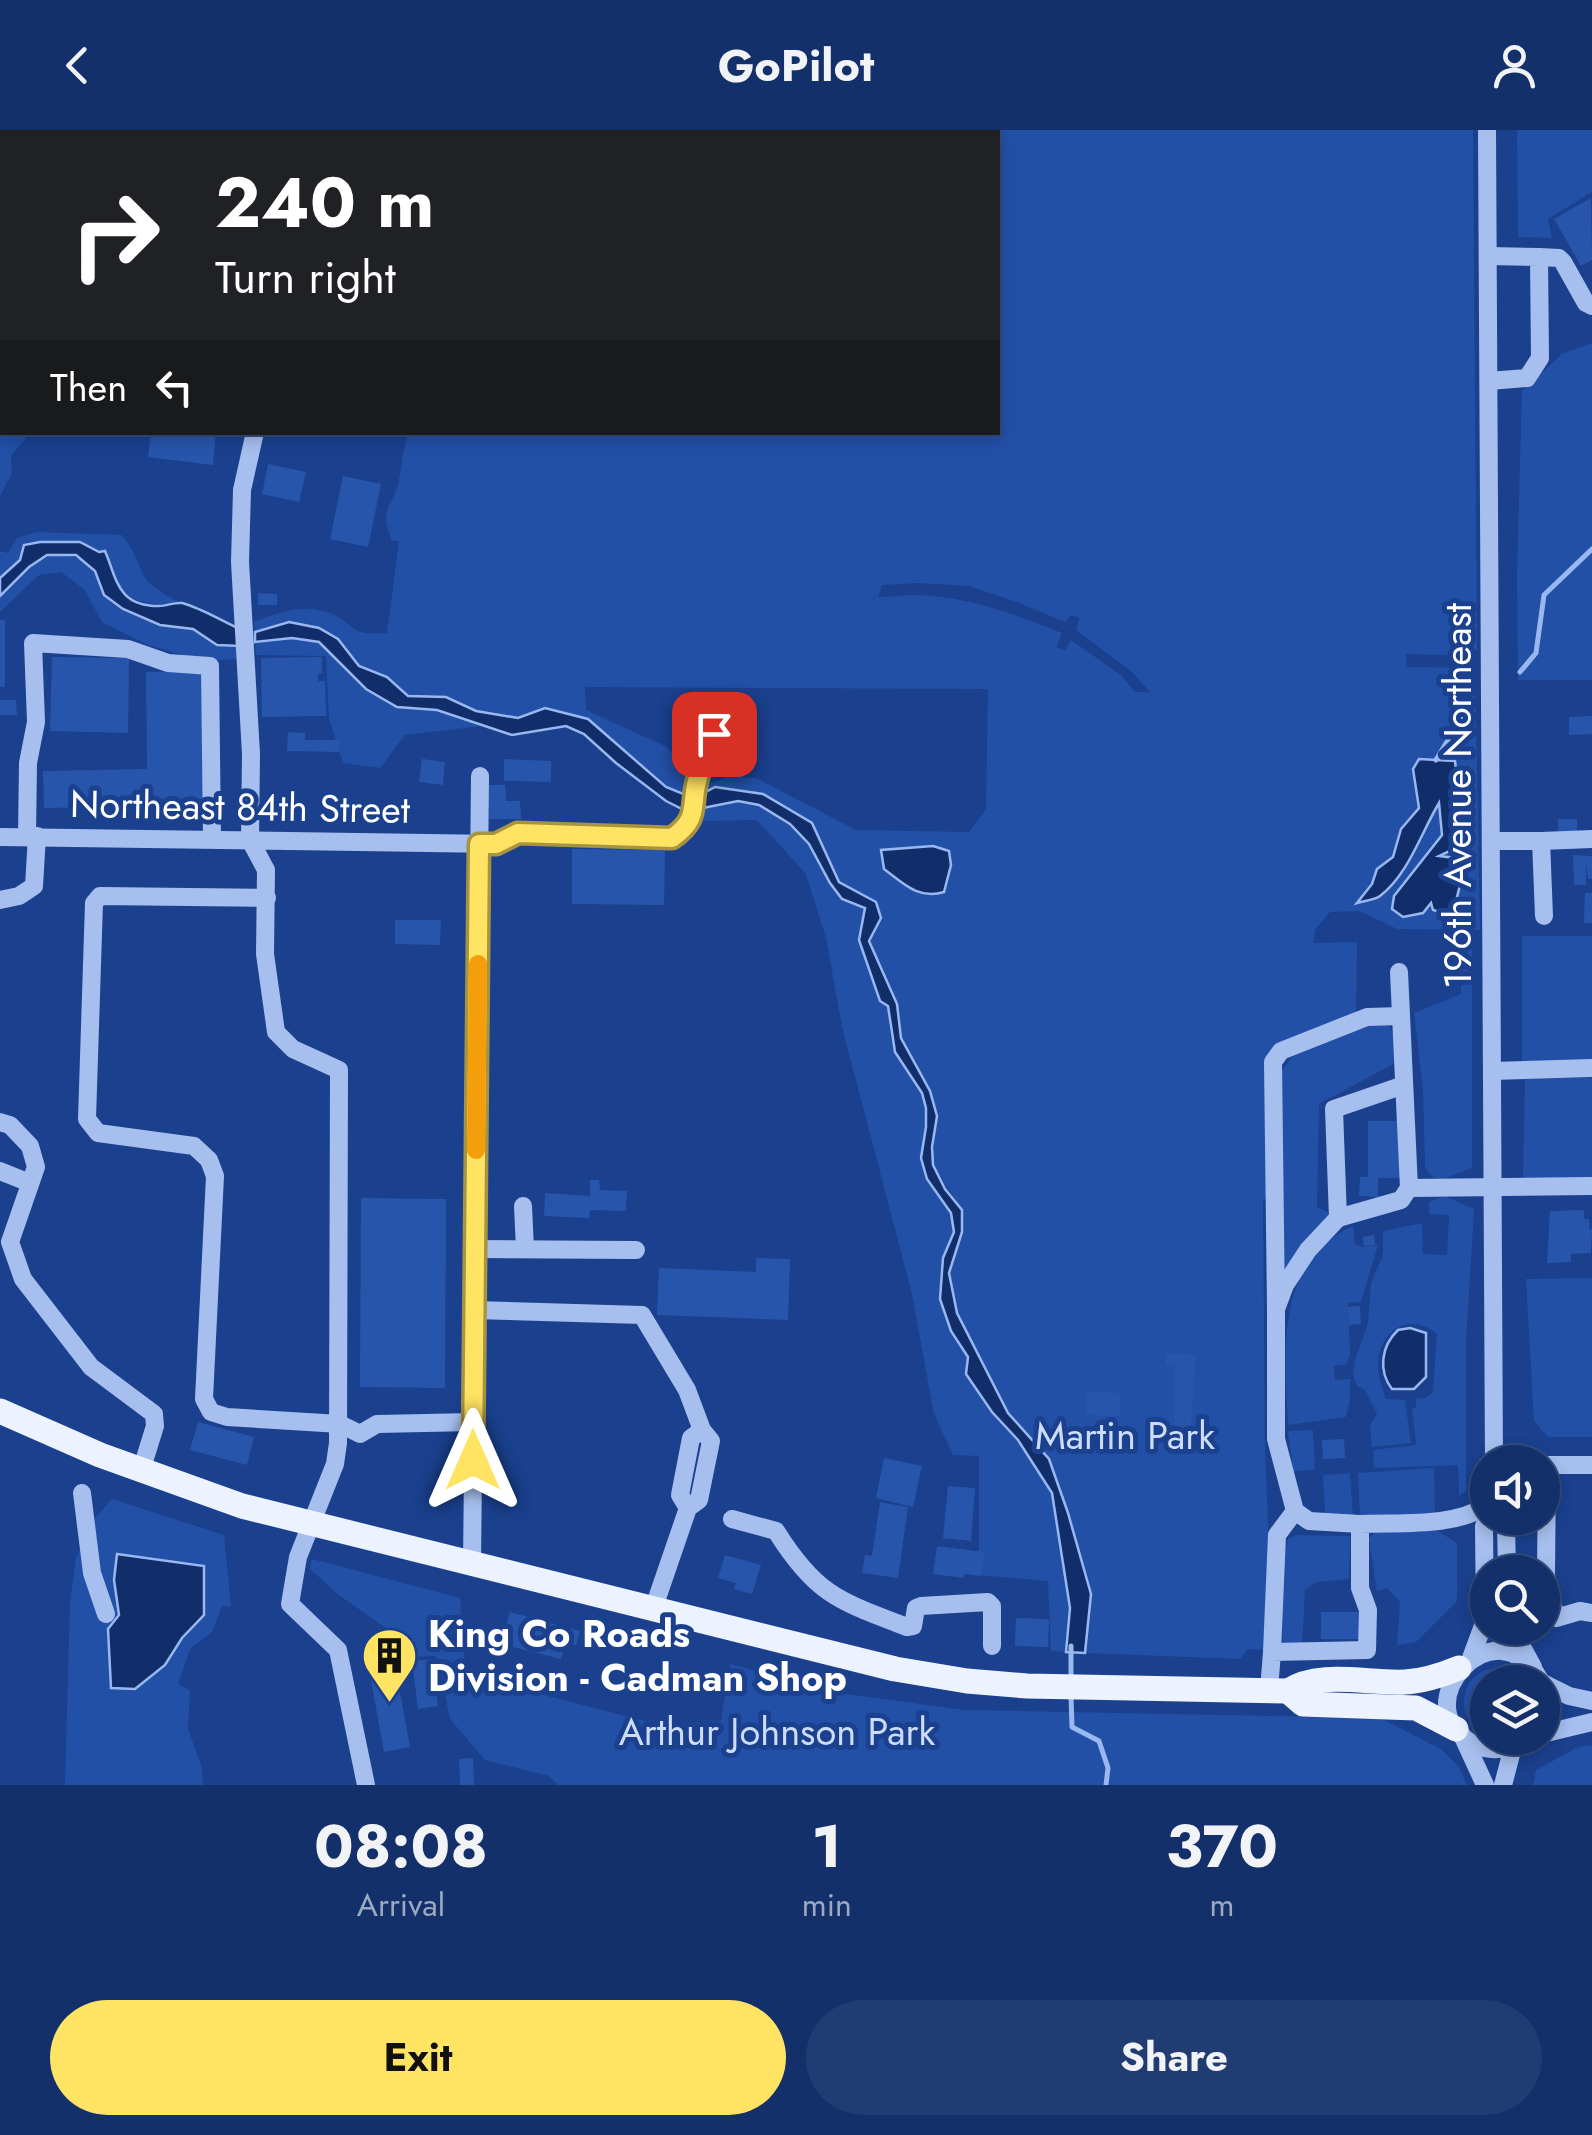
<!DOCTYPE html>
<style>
:root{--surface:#14306a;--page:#213c72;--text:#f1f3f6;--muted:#9da9c1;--line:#334b7e;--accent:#ffe363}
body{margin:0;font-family:Jost,sans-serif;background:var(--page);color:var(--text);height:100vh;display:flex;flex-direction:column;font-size:38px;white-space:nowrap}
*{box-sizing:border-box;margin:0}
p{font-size:32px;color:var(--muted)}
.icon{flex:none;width:55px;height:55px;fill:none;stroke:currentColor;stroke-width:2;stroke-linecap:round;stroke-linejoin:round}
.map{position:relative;height:1655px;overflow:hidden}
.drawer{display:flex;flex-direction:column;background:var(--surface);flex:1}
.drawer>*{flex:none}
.top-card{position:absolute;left:0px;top:0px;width:1000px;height:305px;box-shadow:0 5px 15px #0003,0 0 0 2px var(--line);background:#202124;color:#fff;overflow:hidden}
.fabs{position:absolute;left:1470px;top:1315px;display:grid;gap:20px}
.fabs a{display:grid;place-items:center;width:90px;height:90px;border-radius:50%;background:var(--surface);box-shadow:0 5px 15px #0003,0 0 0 2px var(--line);font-size:50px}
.pin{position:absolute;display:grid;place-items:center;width:85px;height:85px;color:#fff;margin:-42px;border-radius:20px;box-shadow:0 5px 15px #0006}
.me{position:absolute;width:110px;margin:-55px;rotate:0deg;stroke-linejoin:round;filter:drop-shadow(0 0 8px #0008)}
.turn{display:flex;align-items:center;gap:35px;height:210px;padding:0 50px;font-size:45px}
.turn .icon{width:130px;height:130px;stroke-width:2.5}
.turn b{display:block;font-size:70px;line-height:85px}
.then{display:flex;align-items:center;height:95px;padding:0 50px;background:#0003;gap:20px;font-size:38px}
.eta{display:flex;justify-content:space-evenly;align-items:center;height:170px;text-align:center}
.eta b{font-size:60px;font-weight:700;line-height:70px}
.action{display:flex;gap:20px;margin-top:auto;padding:20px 50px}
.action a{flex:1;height:115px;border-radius:60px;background:var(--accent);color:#111;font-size:40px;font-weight:700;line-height:115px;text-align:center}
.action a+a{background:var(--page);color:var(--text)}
header{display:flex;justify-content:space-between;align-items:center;height:130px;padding:0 50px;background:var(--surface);font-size:45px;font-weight:700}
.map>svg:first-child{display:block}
.green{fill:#2250a7;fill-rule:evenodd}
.water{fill:#112e6b;stroke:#99b8f0;stroke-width:2.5}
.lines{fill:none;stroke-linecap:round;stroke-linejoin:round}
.stream{stroke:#99b8f0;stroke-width:5}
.building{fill:#2855ac}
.minor{stroke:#a6bfee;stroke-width:18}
.major{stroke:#edf2ff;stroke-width:25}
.route-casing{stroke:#a69440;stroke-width:25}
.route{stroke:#ffe363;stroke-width:18}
.slow{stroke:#f59e0b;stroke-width:18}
.labels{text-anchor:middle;stroke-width:10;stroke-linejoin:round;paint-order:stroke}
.street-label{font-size:38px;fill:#fff;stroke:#1a408e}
.park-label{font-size:38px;fill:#ccdcfa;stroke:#1a408e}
.poi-label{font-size:38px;font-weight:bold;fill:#fff;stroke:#1a408e;text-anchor:start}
</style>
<header><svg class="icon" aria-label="back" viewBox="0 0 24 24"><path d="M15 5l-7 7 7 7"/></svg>GoPilot<svg class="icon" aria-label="person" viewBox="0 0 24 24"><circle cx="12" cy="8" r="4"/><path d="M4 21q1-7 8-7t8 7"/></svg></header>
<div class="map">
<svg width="1592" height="1655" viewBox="0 0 1592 1655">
<rect width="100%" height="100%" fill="#1a408e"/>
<g class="green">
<polygon points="0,0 476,0 2,2 2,302 30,303 11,326 12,343 0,366"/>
<path d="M478 0H1473L1477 519 1471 526 1406 524 1407 537 1475 538 1480 800 1397 799 1360 781 1330 782 1315 800 1314 813 1357 812 1356 882 1278 918 1269 1068 1263 1070 1265 1318 1273 1520 1248 1519 1240 1529 1085 1523 1091 1464 1064 1443 1070 1478 1066 1522 1051 1521 1048 1451 979 1445V1326L953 1325 934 1284 912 1164 842 897 826 808 806 744 757 690 703 691V678L738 671 759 675 790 694 809 714 830 753 865 778 859 810 880 870 888 875C889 890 889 907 895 921 903 940 920 953 925 975 930 999 917 1026 928 1050 936 1068 952 1077 953 1097 954 1108 947 1116 944 1126 932 1164 949 1196 968 1227L966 1244 985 1271V1240L957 1183 949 1143 962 1102V1080L933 1035 932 1017 937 986 930 961 900 906 884 841 869 811 874 799 876 772 839 752 812 693 763 664 716 657 704 663V657L728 646 756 648 856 700 969 702 986 679 988 559 585 557 586 580 667 617 685 638 686 665 666 657 588 589 545 578 518 588 476 581 446 567 408 566 387 547 359 536 338 509 289 492 255 502 254 492C278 482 304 473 330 483 361 496 343 505 387 503L399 411H392C378 377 393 378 399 350 402 334 403 319 408 303L998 302V2ZM917 453 969 456 1017 472 1065 492 1071 485 1079 488 1076 500 1132 542 1150 562H1135L1122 546 1071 510 1065 520 1056 517 1062 503C1015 484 969 467 917 465 904 465 891 467 878 467L882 455Z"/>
<polygon points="1517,0 1592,0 1592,62 1548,89 1552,108 1518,107"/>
<polygon points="1592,213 1592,550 1518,550 1517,444 1522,261 1562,224"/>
<path d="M36 402 122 405C150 442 130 447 179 472 144 479 108 467 108 426L80 412H40L0 448V421L8 423 17 408Z"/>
<path d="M47 425C83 425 91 430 104 465L160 495 193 499 217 515 241 516 240 529 204 531 148 515 102 492 84 459 61 442 39 445 0 482V466L29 437Z"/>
<polygon points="292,508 319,512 366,559 397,577 437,580 482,596 405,605 380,638 343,633 329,588 326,526 256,525 255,512"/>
<polygon points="1522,806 1592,806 1592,933 1522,934"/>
<polygon points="1472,810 1472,1038 1443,1049 1432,1047 1425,1037 1423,958 1414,883 1461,864 1460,811"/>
<polygon points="1369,893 1389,895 1398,913 1397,932 1319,974 1317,1077 1328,1082 1328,1089 1283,1144 1281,941 1294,925"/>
<polygon points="1525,948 1592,948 1592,1052 1523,1053"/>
<path d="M1445 1066 1474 1079 1466 1210V1361L1459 1366 1458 1335 1374 1338 1373 1320 1416 1315 1412 1279 1416 1278V1268L1424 1269 1433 1262 1437 1204C1416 1185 1388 1194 1380 1221 1375 1238 1381 1253 1386 1269L1405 1270 1411 1313 1372 1317 1370 1296 1377 1284 1364 1259 1357 1256 1353 1244 1355 1230 1368 1193 1371 1153 1383 1125V1101L1422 1093 1423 1124 1447 1125 1449 1085 1429 1084V1072Z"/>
<path d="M1353 1096 1355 1114 1362 1117 1378 1115 1361 1172 1348 1173 1350 1224 1347 1234 1334 1236 1335 1250 1350 1249V1270L1346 1287 1288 1295C1285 1223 1273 1134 1353 1096Z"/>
<polygon points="1592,1148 1592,1307 1548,1307 1534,1291 1526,1149"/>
<polygon points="1313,1300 1315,1340 1293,1341 1288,1301"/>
<polygon points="1434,1338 1435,1384 1360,1388 1358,1343"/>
<polygon points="1350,1343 1353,1387 1325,1384 1323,1345"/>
<polygon points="112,1369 224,1405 231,1477 222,1476 212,1502 190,1519 178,1554 190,1560 188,1599 202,1638 203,1655 65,1655 70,1472 76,1428 95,1388"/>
<polygon points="1431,1397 1457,1413 1457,1471 1416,1512 1397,1515 1400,1472 1387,1458 1377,1461 1369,1409 1378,1399"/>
<polygon points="1296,1405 1350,1406 1349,1449 1317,1452 1305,1460 1302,1515 1283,1513 1280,1443 1288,1409"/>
<polygon points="312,1429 460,1468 466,1545 660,1595 721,1591 730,1534 846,1564 965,1580 1380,1588 1441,1619 1458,1636 1467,1655 558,1655 549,1646 485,1630 450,1589 438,1530 434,1526 413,1527 411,1516 339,1465 310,1439"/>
<path d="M1499 1538 1516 1544 1523 1552H1488L1487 1594 1476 1597C1457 1584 1461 1551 1483 1541 1488 1539 1494 1539 1499 1538Z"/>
<polygon points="1592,1615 1592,1655 1533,1655 1536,1640 1578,1617"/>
</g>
<g class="water">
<path d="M40 412H80L99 422 105 421C117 449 117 476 159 476 167 476 174 472 182 473 201 478 222 491 240 499L241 516 217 515 193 499 160 495 123 479 104 465 95 441 76 425H47L29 437 0 466V448L20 430 24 415Z"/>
<polygon points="289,492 319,498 338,509 359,536 387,547 408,566 446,567 476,581 518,588 545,578 588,589 666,657 686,665 686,681 666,671 616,633 584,604 566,596 512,605 437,580 397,577 366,559 319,512 292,508 255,512 255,502"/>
<path d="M1419 629 1455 631 1464 709 1454 719 1439 726 1455 728 1461 751 1454 779 1440 782 1433 780 1431 773 1423 783 1403 787 1392 779 1394 766 1442 705 1439 673C1421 703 1408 745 1380 766 1375 770 1363 771 1357 773L1372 754 1377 739 1393 727 1401 699 1419 678 1413 639Z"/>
<polygon points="715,657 763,664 812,693 839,752 876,772 881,788 869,811 897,874 901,908 930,961 937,986 932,1017 933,1035 945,1059 962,1080 962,1102 949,1143 957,1183 1008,1283 1049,1329 1068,1383 1091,1464 1085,1523 1066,1522 1070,1478 1052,1363 1018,1310 992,1282 966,1244 968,1227 951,1201 940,1169 943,1128 954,1102 951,1083 927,1049 921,1028 926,997 926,978 922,963 895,922 888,876 880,871 859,810 865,778 842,769 830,753 809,714 790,694 759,675 738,671 703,678 704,663"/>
<path d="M933 716 949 721 951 735 944 762C919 770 904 754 884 739L881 720Z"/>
<path d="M1410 1198 1426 1203V1247L1414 1259H1392C1378 1241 1381 1216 1398 1200Z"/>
<polygon points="117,1424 204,1436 204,1485 182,1508 165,1535 135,1559 111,1558 108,1499 119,1485 114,1450"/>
</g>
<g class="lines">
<g class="stream">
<polyline points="1520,542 1536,523 1544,465 1592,419"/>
<polyline points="1436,630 1469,575"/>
<polyline points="1071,1550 1071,1516"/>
<polyline points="1071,1566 1072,1597 1099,1611 1108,1638 1106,1655"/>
</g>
</g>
<g class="building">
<polygon points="1591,68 1592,130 1581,136 1554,89"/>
<polygon points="151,302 216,302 213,335 148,327"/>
<polygon points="268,334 306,342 299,372 262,364"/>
<polygon points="343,346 381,354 368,417 330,409"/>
<polygon points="258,463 277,464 277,475 258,475"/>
<rect x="0" y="490" width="5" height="67"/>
<polygon points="52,527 129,528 128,603 50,601"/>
<polygon points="322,527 322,543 318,543 318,551 325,551 326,586 262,587 261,528"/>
<polygon points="203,541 206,675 44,678 43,641 147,639 146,542"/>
<polygon points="0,570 16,570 17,585 0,585"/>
<polygon points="1592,586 1592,604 1569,605 1569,587"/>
<polygon points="288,602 305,603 305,610 339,610 339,622 287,621"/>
<polygon points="422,629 445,632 443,655 419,652"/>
<polygon points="504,629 551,631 551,652 504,651"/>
<polygon points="488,655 505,655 506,671 520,671 521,689 489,689 489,677 482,677"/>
<rect x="1558" y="689" width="19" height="12"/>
<polygon points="572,719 665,720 664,775 572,774"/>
<polygon points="1573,725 1592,726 1592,749 1588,749 1586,733 1586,755 1574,755"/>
<polygon points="1585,763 1592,763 1592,793 1584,793"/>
<polygon points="395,790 441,790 440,815 395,814"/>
<polygon points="1368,991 1401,991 1400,1048 1378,1048 1378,1067 1359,1066 1360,1047 1368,1047"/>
<polygon points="590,1050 599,1050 600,1060 627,1061 626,1081 590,1080 589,1088 544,1086 545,1063 590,1066"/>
<polygon points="361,1068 446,1069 445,1258 360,1257"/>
<polygon points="1584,1080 1584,1089 1589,1089 1589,1099 1592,1099 1591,1123 1571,1124 1571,1132 1547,1133 1550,1081"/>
<polygon points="1374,1105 1375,1115 1364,1116 1363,1107"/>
<polygon points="756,1128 790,1129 788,1190 657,1185 659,1138 756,1142"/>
<polygon points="1360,1176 1361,1194 1349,1195 1348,1177"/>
<polygon points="1166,1223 1196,1224 1191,1296 1174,1296 1175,1234 1166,1234"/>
<polygon points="1086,1261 1120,1263 1120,1286 1086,1285"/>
<polygon points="198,1292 254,1307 247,1335 190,1320"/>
<rect x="1173" y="1301" width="24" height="21"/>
<polygon points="1344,1309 1345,1328 1323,1329 1322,1310"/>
<polygon points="884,1328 922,1336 913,1377 876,1368"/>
<polygon points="948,1356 975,1358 971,1411 943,1408"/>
<polygon points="880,1372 908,1377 898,1448 862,1443 865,1425 872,1426"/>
<polygon points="937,1416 984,1422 981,1446 965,1444 964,1448 933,1444"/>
<polygon points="725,1425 761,1435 752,1464 734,1459 736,1453 718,1448"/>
<polygon points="510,1482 580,1501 576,1515 565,1512 561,1529 501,1514"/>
<rect x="1321" y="1482" width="41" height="27"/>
<polygon points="1016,1488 1049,1489 1048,1517 1015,1516"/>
<polygon points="394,1529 410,1617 384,1622 368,1534"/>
<polygon points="432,1529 438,1576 418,1579 412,1531"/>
<polygon points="473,1628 474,1655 460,1655 459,1629"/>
</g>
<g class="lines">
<g class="minor">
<polyline points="1487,0 1494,1332"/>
<polyline points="1488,126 1539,127 1540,228 1527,248 1489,251"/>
<polyline points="1539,127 1559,128 1563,132 1586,173 1592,176"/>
<polyline points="255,302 242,360 240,432 251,624 250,710 266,740 265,824 276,902 293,919 339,940 338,1313 335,1334 298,1427 290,1474 338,1520 366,1655"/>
<polyline points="27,706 28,633 36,592 33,513 128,519 168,533 210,536 212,709"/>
<path d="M0 707 497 714 518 703 672 708C700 688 690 679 697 651 701 635 709 619 714 604"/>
<polyline points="1491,711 1541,711 1544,786"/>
<polyline points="1541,711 1592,709"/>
<polyline points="267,768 100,766 94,773 87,989 98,1003 194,1016 209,1030 215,1046 204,1269 211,1282 227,1287 340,1294 360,1304 377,1294 473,1292"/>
<polyline points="0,770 19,766 34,756 37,706"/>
<polyline points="1399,842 1409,1058 1592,1056"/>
<polyline points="1492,941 1592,938"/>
<polyline points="1404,955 1334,979 1338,1088 1401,1070 1409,1058"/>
<polyline points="0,992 10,995 30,1016 36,1037 10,1112 23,1149 91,1237 154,1284 155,1296 141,1341"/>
<polyline points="0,1041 30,1053"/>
<polyline points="523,1076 525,1119"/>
<polyline points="1338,1088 1308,1120 1285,1155 1276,1179 1276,1309 1295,1381 1309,1391 1360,1394"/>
<polyline points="475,1119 636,1120"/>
<polyline points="1276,1179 1273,932 1281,921 1367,887 1401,886"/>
<polyline points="474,1180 642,1185 687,1260 702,1300 711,1311 699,1370 688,1378 653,1480"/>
<polyline points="1542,1335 1592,1335"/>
<polyline points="1547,1335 1546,1445 1556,1488 1580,1481 1592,1483"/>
<polyline points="82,1363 92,1443 106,1484"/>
<polyline points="688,1378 680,1365 691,1308 702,1300"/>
<polyline points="1502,1388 1506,1395 1507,1442"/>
<path d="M732 1389 776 1401C816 1465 839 1471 907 1497L913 1496 916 1478 921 1476 988 1472 992 1476V1516"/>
<polyline points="472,1436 480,646"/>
<polyline points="1516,1498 1521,1515 1533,1537"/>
<polyline points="1272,1522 1277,1405 1295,1381"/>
<polyline points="1471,1528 1485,1490 1484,1396 1488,1388"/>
<polyline points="1541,1552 1569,1566 1592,1571"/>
<polyline points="1542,1557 1542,1585"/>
<path d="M1269 1560 1272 1522 1367 1520 1368 1480 1360 1458V1394C1400 1392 1453 1398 1488 1375"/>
<polyline points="1542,1604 1592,1592"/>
<polyline points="1462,1605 1485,1655"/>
<path d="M1527 1608C1512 1618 1494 1623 1476 1615 1398 1579 1497 1467 1541 1552"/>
<polyline points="1503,1655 1513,1617"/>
</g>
<g class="major">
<path d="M0 1281 100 1325 242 1376 895 1539 967 1551 1027 1556 1288 1561C1320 1540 1368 1554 1405 1552 1424 1551 1442 1545 1459 1538"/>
<polyline points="1288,1561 1303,1574 1416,1578 1456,1599"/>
</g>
</g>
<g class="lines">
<defs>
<path id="route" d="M473 1330 479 714H496L518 703 672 708C700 688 690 678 697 651 701 635 709 619 714 604"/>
</defs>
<use href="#route" class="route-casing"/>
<use href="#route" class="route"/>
<polyline class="slow" points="476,1020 478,834"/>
</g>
<defs>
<symbol id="building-pin" viewBox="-11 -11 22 30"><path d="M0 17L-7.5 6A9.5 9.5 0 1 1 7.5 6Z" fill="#ffe363" stroke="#1a408e"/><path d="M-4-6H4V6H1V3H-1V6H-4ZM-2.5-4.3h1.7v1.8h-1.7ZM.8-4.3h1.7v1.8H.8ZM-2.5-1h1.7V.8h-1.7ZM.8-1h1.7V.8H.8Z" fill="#111"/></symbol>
</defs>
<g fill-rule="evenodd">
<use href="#building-pin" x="358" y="1494" width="63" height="86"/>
</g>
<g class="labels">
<g class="street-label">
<text transform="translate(1458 666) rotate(-90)" y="13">196th Avenue Northeast</text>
<text transform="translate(240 677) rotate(1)" y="13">Northeast 84th Street</text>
</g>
<g class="park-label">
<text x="1125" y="1319">Martin Park</text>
<text x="777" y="1615">Arthur Johnson Park</text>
</g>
<g class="poi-label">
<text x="428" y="1517">King Co Roads<tspan x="428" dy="44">Division - Cadman Shop</tspan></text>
</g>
</g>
</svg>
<div class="fabs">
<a><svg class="icon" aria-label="sound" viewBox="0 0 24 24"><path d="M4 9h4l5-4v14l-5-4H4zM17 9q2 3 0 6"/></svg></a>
<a><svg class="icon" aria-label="search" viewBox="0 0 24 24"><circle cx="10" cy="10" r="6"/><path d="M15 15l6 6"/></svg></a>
<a><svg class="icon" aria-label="layers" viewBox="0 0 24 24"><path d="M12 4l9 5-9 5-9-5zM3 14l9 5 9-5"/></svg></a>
</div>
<div class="pin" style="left:714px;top:604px;background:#d93025"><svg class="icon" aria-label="arrive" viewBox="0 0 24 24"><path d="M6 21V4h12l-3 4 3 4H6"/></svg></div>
<svg class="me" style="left:473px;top:1330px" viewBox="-20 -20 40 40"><path d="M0-17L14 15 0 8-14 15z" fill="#ffe363" stroke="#fff" stroke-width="4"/></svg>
<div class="top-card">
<div class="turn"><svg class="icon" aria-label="right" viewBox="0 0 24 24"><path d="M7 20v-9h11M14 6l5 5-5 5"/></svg><div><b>240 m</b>Turn right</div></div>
<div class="then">Then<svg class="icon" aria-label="left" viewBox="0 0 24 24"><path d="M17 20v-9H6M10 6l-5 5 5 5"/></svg></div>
</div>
</div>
<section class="drawer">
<div class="eta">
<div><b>08:08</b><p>Arrival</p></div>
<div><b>1</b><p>min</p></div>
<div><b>370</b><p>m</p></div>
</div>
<div class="action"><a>Exit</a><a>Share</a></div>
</section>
